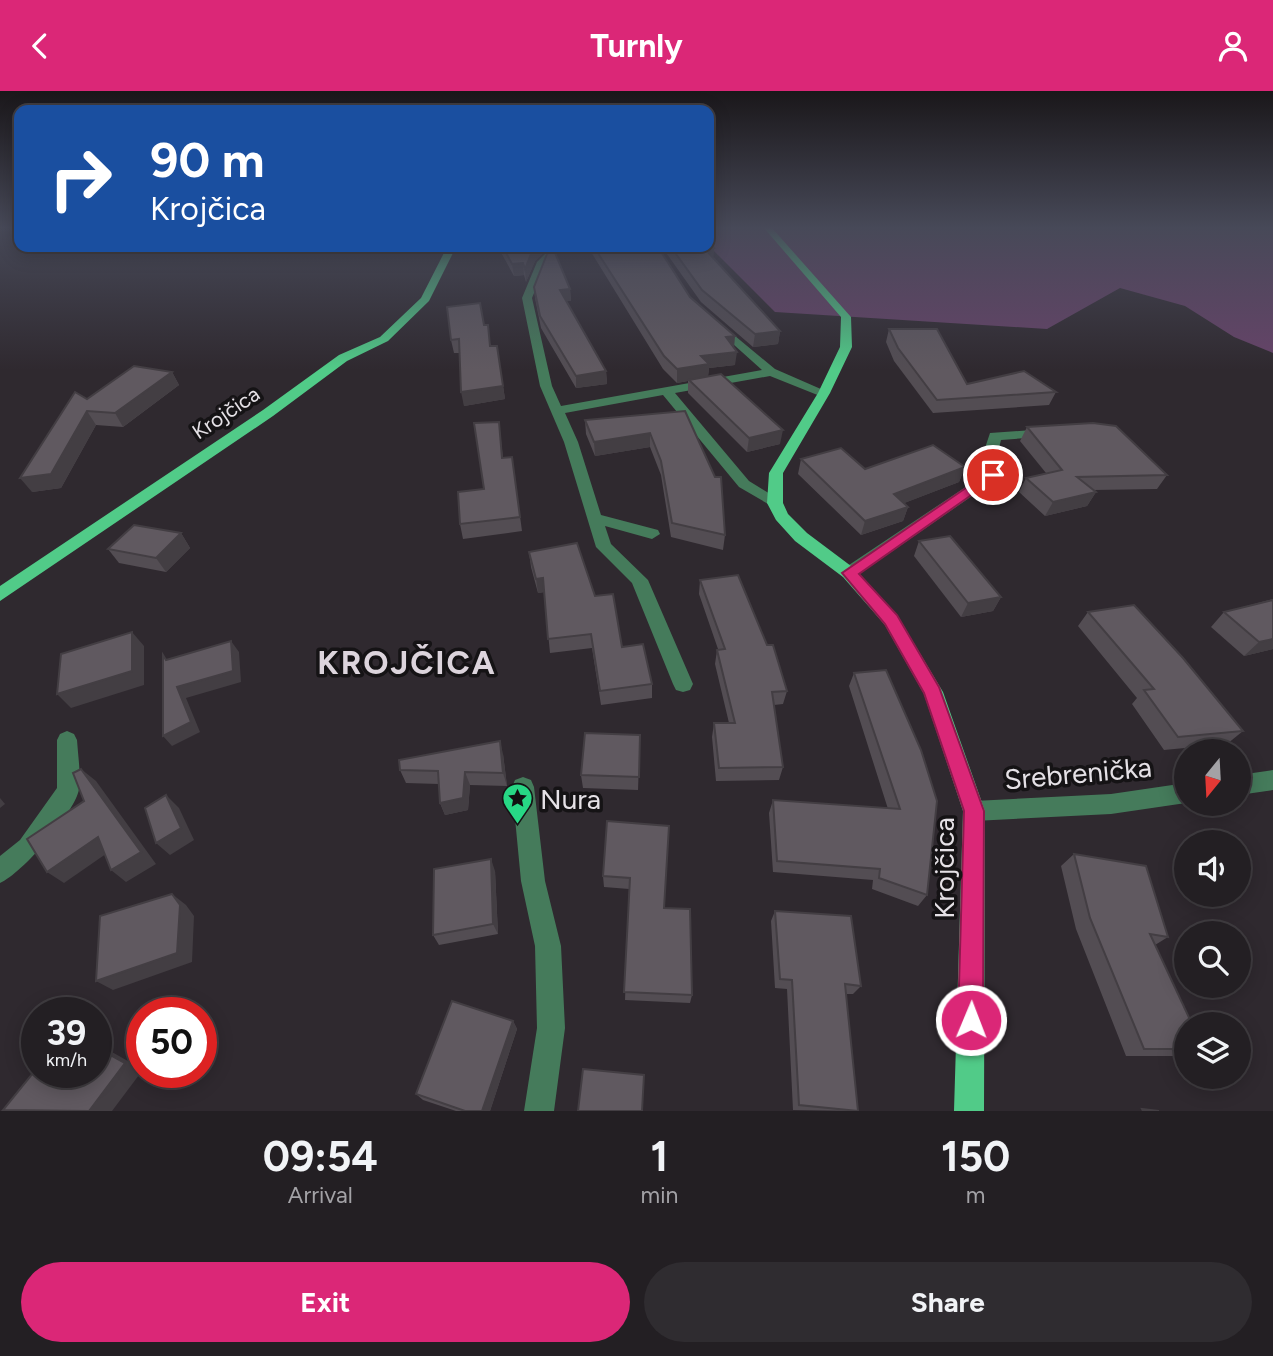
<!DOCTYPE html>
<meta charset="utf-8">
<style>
:root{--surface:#231f23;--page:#2f2c30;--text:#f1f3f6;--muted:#a3a2a6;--line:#403d41;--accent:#db2777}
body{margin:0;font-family:Figtree,sans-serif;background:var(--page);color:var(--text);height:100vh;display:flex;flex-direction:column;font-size:26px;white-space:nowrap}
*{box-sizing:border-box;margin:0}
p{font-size:23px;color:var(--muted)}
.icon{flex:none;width:38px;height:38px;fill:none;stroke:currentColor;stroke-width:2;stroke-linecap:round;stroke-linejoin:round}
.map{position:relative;height:1020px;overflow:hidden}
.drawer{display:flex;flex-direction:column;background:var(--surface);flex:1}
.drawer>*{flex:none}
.guide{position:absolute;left:14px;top:14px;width:700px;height:147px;border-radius:14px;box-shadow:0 4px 18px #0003,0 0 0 2px var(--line);background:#1a4fa0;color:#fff;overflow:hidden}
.needle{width:46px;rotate:198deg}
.tools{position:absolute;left:1174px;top:648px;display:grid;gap:14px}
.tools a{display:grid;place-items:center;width:77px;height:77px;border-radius:50%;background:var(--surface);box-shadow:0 4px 18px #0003,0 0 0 2px var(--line);font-size:35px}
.speed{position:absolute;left:21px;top:906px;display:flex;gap:14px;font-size:35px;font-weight:700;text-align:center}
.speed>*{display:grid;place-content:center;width:91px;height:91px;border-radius:50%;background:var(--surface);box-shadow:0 4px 18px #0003,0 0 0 2px var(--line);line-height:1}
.speed small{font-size:18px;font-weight:400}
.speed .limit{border:10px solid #d22;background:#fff;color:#111}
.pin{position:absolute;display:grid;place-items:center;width:60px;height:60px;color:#fff;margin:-30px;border:4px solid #fff;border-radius:50%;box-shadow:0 2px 7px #0007}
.me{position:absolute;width:77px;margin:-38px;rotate:1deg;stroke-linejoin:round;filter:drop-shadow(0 0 5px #0008)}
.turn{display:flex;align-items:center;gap:24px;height:147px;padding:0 21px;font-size:32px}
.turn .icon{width:91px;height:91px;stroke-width:2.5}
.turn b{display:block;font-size:49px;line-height:60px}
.eta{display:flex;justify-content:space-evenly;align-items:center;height:119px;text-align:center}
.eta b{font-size:42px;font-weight:700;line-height:49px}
.primary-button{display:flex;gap:14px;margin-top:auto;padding:14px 21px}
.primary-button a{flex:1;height:80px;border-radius:42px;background:var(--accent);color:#fff;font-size:28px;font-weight:700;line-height:80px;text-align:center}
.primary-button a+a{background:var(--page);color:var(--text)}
header{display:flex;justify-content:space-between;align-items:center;height:91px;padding:0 21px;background:var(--accent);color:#fff;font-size:32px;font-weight:700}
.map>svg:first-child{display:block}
.green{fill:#674369}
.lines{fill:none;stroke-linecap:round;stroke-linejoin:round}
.minor{fill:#457b5b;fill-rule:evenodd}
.major{fill:#51cb88;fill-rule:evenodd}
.wall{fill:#534d53}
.shaded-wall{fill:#433e43}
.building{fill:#605960;stroke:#433e43;stroke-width:2}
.route{fill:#db2777;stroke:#8e194d;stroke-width:2}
.labels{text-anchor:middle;stroke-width:7;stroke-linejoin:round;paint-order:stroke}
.far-street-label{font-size:21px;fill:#e5e1e6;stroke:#151315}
.near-street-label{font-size:28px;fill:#e5e1e6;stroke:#151315}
.near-poi-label{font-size:28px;fill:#e5e1e6;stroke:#151315;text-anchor:start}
.district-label{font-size:32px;font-weight:bold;letter-spacing:2px;fill:#dcd4dc;stroke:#151315}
</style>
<header><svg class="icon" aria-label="back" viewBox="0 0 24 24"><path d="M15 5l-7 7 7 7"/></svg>Turnly<svg class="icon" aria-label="person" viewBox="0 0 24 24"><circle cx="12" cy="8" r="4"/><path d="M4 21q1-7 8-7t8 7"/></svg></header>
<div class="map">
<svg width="1273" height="1020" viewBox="0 0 1273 1020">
<rect width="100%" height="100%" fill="#2f292f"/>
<polygon class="green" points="709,137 1273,137 1273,262 1234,246 1185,215 1120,197 1047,238 775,221 709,155"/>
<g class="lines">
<g class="minor">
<polygon points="552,156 562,156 546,172 532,207 552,295 561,315 762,279 713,235 711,233 717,230 775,278 830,302 820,305 770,285 675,302 749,390 780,409 783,412 780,415 775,417 739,396 663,304 565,322 578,351 601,424 658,439 660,443 652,448 605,435 611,453 648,489 693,593 690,599 683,601 676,599 673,593 632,492 596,456 564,351 540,295 522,207 537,171"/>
<polygon points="1046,338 1051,339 1051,345 1001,349 999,357 1008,374 998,387 855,486 843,486 841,482 843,478 988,381 994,374 985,357 990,342"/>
<path d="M67 640 74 643 77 649C78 665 81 682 79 698 76 720 22 783 0 792V765L20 749 57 697V649L60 643Z"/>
<polygon points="1273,679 1273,699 1239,704 1239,684"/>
<polygon points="523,686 531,689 534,696 545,790 561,855 565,937 554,1020 524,1020 537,937 535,855 521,790 512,696 515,689"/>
<polygon points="1186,692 1186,712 1111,723 974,730 966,727 963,720 966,713 974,710 1111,703"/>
</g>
<g class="major">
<polygon points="764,137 772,137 851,226 852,256 830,302 783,382 783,412 788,423 807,442 855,478 897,524 943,601 985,720 984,1020 954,1020 963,720 924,603 885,534 843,486 795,450 776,429 767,412 769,382 818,302 840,256 841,226"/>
<polygon points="447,156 456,156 429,210 388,250 347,270 273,325 0,510 0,495 263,319 339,264 380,246 421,207"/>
</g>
</g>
<g class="wall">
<polygon points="498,156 549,156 535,170 526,191 524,184 514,185"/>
<polygon points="588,156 658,156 690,206 734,257 735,274 709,277 708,285 780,353 747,361 688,302 688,290 677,292 663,278"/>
<polygon points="662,156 709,156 714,157 713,166 780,240 778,253 753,256 701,211"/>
<polygon points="534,196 570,198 571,210 566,210 606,280 607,293 576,297 541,237 535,207"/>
<polygon points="484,234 491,255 497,255 505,308 464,315 460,262 454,262 451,249"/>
<polygon points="889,238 967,293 1056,301 1049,314 933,322 894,270 886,251"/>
<polygon points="172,281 179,294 123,336 96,334 61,397 32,401 87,308"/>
<polygon points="685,320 715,386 725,444 723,459 671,446 661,384 650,356 595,365 586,343 585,329"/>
<polygon points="499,331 503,367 512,366 522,440 463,448 460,433 484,398"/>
<polygon points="1027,336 1167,384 1157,398 1094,399 1096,401 1087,415 1045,425 1019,401 1026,387 1046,382 1020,350"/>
<polygon points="801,368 865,378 965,376 959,391 904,412 908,416 903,430 861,444 798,383"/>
<polygon points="181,442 190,457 166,481 119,472 108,458"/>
<polygon points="919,450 1001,506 993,520 961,526 914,465"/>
<polygon points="529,461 595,505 622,556 652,593 652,607 601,614 592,557 550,562 544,501 538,502 531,476"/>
<polygon points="700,489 767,554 787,600 783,613 774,614 783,676 779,689 716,690 712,646 714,632 729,632 715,573 717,559 718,558 699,503"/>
<polygon points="1273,508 1273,558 1244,565 1211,536 1224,521"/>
<polygon points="1088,521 1243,640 1227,653 1164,659 1132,613 1137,607 1078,535"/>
<polygon points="854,582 921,659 927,804 918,815 872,798 873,789 773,781 769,722 773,709 888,718 849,595"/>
<polygon points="640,644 638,699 583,697 581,684"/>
<polygon points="503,663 507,695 470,694 468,719 445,724 440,712 439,693 406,692 400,679"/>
<polygon points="607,730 692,904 690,912 625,909 629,798 604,796 603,785"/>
<polygon points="1074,763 1168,846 1155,854 1186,933 1186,965 1126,965 1076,838 1061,775"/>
<polygon points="495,780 498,843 439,854 433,844"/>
<polygon points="775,820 861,895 853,903 846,903 858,1020 793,1019 787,898 775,897 771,830"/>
<polygon points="513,930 517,938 490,1020 456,1020 423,1009 416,1003"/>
</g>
<g class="shaded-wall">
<polygon points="536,156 549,156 535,170 526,191 525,178 533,158"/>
<polygon points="714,157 713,169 705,158"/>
<polygon points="523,172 524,184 514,185 512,173"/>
<polygon points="570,198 571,210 561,210 560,199"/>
<polygon points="780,240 778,253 753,256 755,243"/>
<polygon points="735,245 734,258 726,246"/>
<polygon points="737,261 735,274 709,277 708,286 677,292 677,278 701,265"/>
<polygon points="606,280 607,293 576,297 576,285"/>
<polygon points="172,281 179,294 123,336 115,322"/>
<polygon points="503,295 505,308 464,315 461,301"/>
<polygon points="87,320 96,334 61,397 32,401 20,387"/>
<polygon points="783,339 780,353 747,361 749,347"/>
<polygon points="650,342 650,356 595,365 594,351"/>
<polygon points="965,376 959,391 889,418 894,403"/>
<polygon points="1096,401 1087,415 1045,425 1053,411"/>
<polygon points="908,416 903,430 861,444 865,430"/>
<polygon points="181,442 190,457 166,481 156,467"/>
<polygon points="543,487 545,501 538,502 536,488"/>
<polygon points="1001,506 993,520 961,526 968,512"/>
<polygon points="132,541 144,555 144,594 71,617 57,603"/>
<polygon points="1273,548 1273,558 1244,565 1259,551"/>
<polygon points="231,550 239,561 241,591 186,607 200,641 172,655 163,645 177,596"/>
<polygon points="500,650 503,663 507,695 503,682"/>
<polygon points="81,678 96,690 156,773 126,791 111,779"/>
<polygon points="465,681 470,694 468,719 445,724 440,712"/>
<polygon points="166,704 179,717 194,749 170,764 156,752"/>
<polygon points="0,707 5,713 0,717"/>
<polygon points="98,746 113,758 64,792 47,781"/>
<polygon points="491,768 495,780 498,843 493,833"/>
<polygon points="172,803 186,814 194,825 192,871 113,899 96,890"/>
<polygon points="513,930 517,938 490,1020 482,1020"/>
<polygon points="96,952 142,978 142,980 112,1020 89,1020"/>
</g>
<g class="building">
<polygon points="709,152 714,157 705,158 780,240 755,243 702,199 671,156 709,156"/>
<polygon points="503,156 536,156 533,158 525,178 523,172 512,173"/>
<polygon points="594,156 658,156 690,206 735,245 726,246 737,261 701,265 709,273 677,278 664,265"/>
<polygon points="553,157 570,198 560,199 606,280 576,285 540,225 534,196 547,163"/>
<polygon points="480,212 484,234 488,234 490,255 497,255 503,295 461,301 459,248 451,249 447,216"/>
<polygon points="889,238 937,238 967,293 1024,280 1056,301 937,309 898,257"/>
<polygon points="134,275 172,281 115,322 87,320 51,383 20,387 75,301 87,308"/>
<polygon points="721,283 783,339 749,347 689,289"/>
<polygon points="685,320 715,386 721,386 725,444 672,432 661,370 650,342 594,351 585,329"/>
<polygon points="499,331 502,367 512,366 520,426 460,433 458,401 484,398 474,332"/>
<polygon points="1093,332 1116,335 1167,384 1077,386 1096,401 1053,411 1026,387 1062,379 1027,336"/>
<polygon points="933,354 965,376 894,403 908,416 865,430 801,368 841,357 865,378"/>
<polygon points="134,434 181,442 156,467 108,458"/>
<polygon points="950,445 1001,506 968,512 919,450"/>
<polygon points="577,452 595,505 613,503 622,556 643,553 652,593 600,600 591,543 548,548 543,487 536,488 529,461"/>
<polygon points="738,484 767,554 773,554 787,600 772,601 783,676 719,677 714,632 735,632 717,559 725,558 700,489"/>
<polygon points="1273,509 1273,548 1259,551 1224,521"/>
<polygon points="1134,514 1183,567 1243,640 1178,646 1144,599 1154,598 1088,521"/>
<polygon points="132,541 132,580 57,603 61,563"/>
<polygon points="231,550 233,580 177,596 191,631 163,645 163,564 166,569"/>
<polygon points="886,579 921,659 937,710 927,804 879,787 880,778 777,770 773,709 900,718 854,582"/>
<polygon points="585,642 640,644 639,686 581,684"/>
<polygon points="500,650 503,682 465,681 463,707 440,712 438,680 400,679 399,669"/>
<polygon points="81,678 141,761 111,779 98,746 47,781 27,748 84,710 73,682"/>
<polygon points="166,704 181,737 156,752 145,717"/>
<polygon points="607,730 669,735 664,817 690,818 692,904 624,901 630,787 603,785"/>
<polygon points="1074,763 1146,775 1168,846 1150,843 1192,933 1186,933 1186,958 1144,958 1090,827"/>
<polygon points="491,768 493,833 433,844 434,778"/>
<polygon points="172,803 180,814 177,862 96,890 100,825"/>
<polygon points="775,820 851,825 861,895 845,893 858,1020 799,1014 792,889 780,888"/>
<polygon points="452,910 513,930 482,1020 465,1020 416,1003"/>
<polygon points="96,956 125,972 89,1020 3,1019 37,977 37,982 96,982"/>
<polygon points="583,978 644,984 642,1020 578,1020"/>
<polygon points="1142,1018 1159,1020 1143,1020"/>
</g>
<linearGradient id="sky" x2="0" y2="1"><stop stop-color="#1a171a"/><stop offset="0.49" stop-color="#474958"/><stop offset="1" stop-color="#474958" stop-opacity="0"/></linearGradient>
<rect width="1273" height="279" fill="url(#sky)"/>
<polygon class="route" points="989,381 1000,384 859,483 897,524 939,596 984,720 983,929 979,938 971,941 962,938 958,929 964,720 924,602 885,533 842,482"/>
<defs>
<symbol id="sight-pin" viewBox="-11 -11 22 30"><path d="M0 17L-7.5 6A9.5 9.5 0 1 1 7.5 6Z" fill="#27d885" stroke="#151315"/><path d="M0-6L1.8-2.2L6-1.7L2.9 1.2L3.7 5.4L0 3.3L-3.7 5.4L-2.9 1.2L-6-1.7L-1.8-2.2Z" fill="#111"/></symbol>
</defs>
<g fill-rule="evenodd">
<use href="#sight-pin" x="500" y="690" width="35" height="47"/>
</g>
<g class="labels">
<g class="far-street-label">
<text transform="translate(226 322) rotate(-34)" y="7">Krojčica</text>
</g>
<g class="near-street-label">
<text transform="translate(1078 682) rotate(-5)" y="10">Srebrenička</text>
<text transform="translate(944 777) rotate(-90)" y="10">Krojčica</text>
</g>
<g class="near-poi-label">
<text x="540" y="718">Nura</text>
</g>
<g class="district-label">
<text x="407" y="583">KROJČICA</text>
</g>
</g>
</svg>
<div class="tools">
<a><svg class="needle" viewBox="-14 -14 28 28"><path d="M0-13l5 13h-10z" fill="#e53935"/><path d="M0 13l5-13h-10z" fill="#a3a2a6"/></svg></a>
<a><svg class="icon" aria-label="sound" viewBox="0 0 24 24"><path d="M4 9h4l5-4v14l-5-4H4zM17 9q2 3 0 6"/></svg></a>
<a><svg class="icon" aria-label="search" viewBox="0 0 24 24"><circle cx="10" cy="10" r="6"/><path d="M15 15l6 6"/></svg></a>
<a><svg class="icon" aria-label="layers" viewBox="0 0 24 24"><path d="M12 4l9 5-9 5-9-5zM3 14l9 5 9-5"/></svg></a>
</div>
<div class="speed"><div>39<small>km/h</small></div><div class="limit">50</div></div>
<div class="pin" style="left:993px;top:384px;background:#d93025"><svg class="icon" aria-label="arrive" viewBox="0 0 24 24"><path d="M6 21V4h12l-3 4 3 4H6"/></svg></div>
<svg class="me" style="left:971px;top:929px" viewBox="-20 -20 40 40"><circle r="17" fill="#db2777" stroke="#fff" stroke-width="3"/><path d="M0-11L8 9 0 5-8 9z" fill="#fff"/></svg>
<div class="guide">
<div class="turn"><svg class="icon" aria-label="right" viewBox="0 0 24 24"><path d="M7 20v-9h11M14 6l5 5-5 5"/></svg><div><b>90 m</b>Krojčica</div></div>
</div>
</div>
<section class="drawer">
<div class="eta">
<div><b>09:54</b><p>Arrival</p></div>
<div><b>1</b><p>min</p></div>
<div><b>150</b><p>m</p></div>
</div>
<div class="primary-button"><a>Exit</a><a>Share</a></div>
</section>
